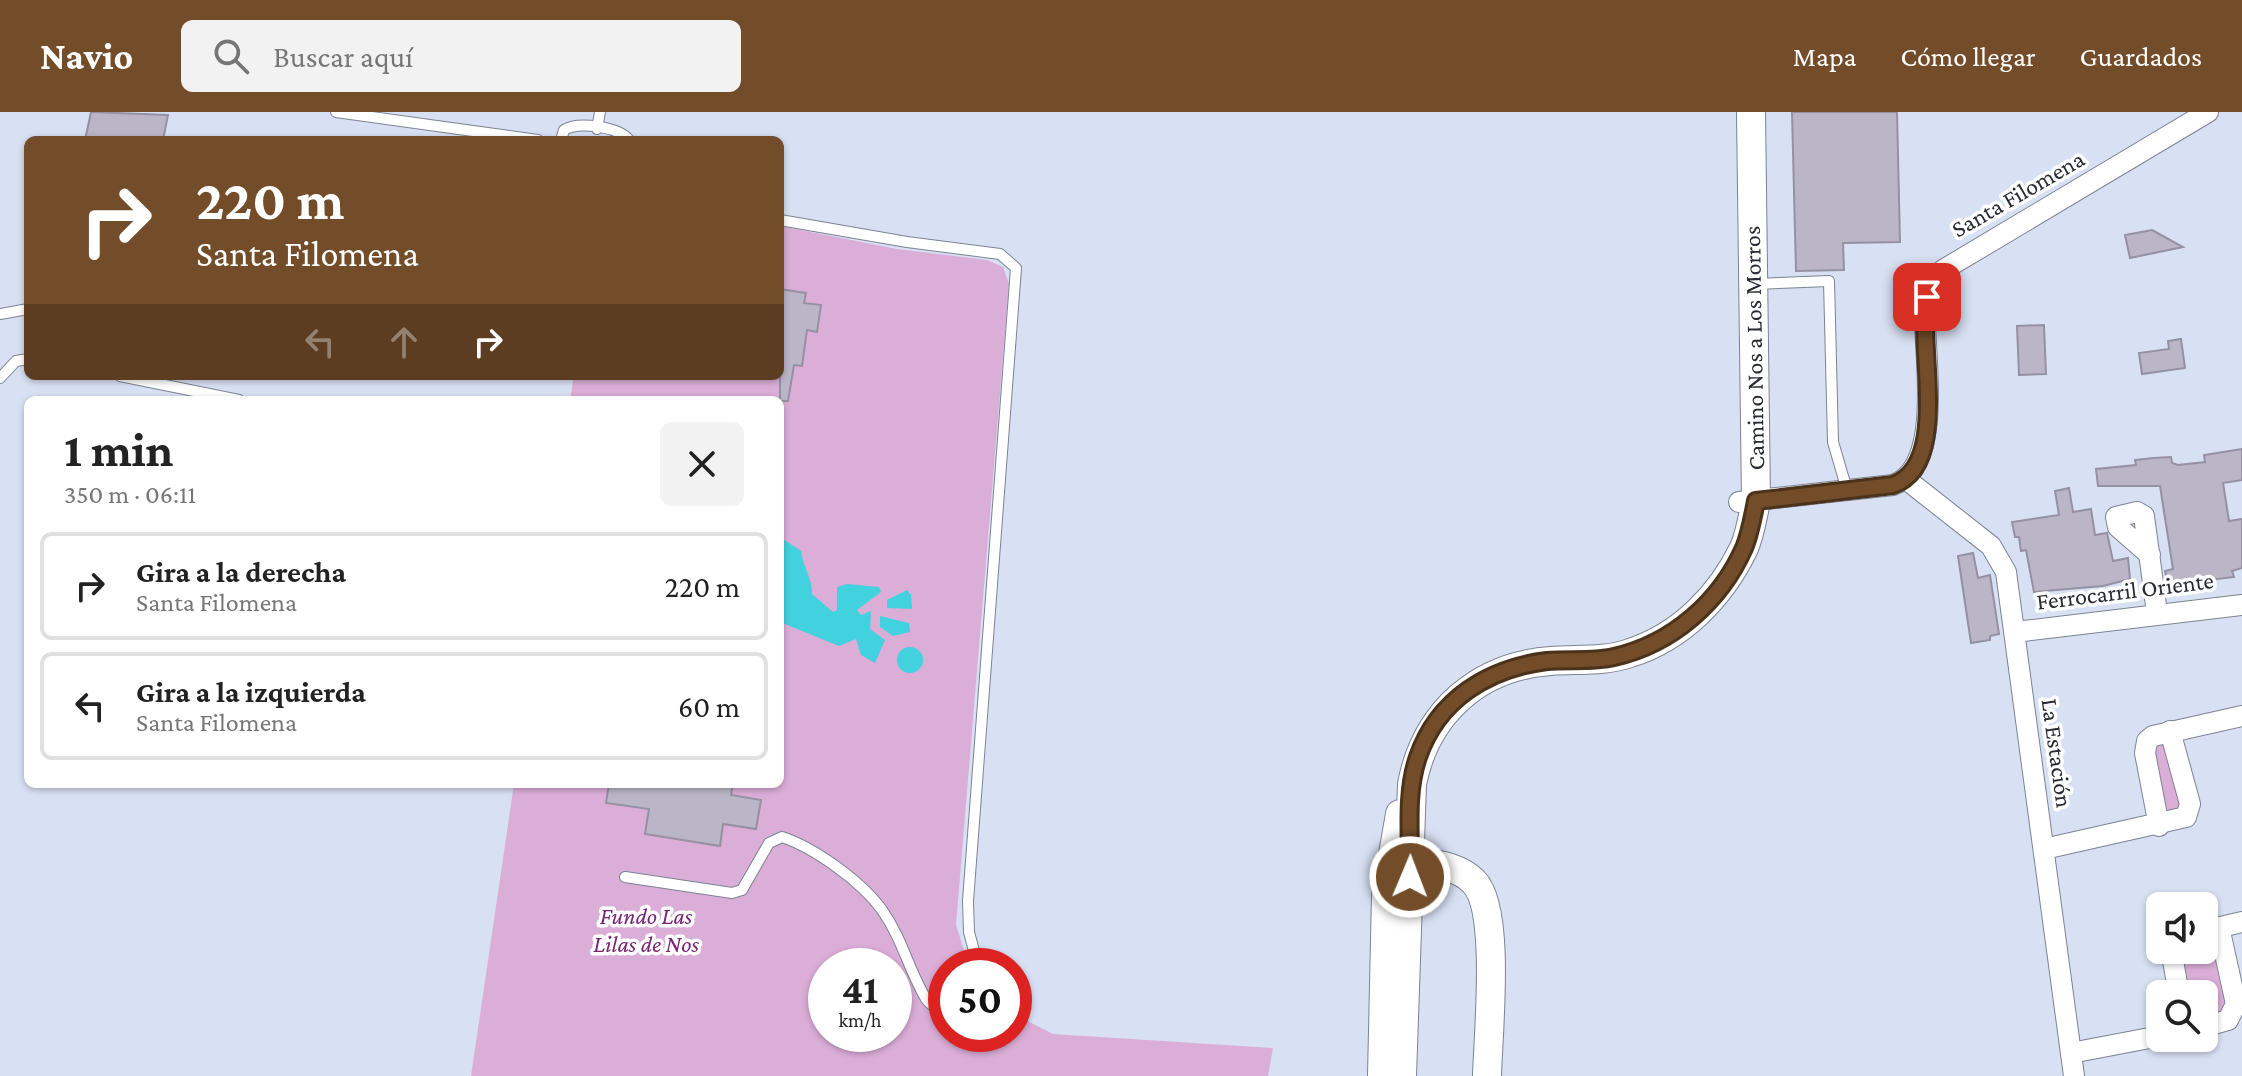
<!DOCTYPE html>
<html lang="es">
<meta charset="utf-8">
<style>
:root{--surface:#fff;--page:#f2f2f2;--text:#222;--muted:#767676;--line:#e0e0e0;--accent:#734d2a}
body{margin:0;font-family:"Crimson Pro",serif;background:var(--page);color:var(--text);height:100vh;display:flex;flex-direction:column;font-size:30px;white-space:nowrap}
*{box-sizing:border-box;margin:0}
p{font-size:26px;color:var(--muted)}
.icon{flex:none;width:44px;height:44px;fill:none;stroke:currentColor;stroke-width:2;stroke-linecap:round;stroke-linejoin:round}
.map{position:relative;flex:1;overflow:hidden}
.drawer{position:absolute;left:24px;top:284px;width:760px;height:392px;display:flex;flex-direction:column;background:var(--surface);border-radius:12px;box-shadow:0 2px 6px #0004}
.drawer>*{flex:none}
.hud{position:absolute;left:24px;top:24px;width:760px;height:244px;border-radius:12px;box-shadow:0 2px 6px #0004;background:#734d2a;color:#fff;overflow:hidden}
.controls{position:absolute;left:2146px;top:780px;display:grid;gap:16px}
.controls a{display:grid;place-items:center;width:72px;height:72px;border-radius:12px;background:var(--surface);box-shadow:0 2px 6px #0004;font-size:40px}
.speed{position:absolute;left:808px;top:836px;display:flex;gap:16px;font-size:40px;font-weight:700;text-align:center}
.speed>*{display:grid;place-content:center;width:104px;height:104px;border-radius:50%;background:var(--surface);box-shadow:0 2px 6px #0004;line-height:1}
.speed small{font-size:20px;font-weight:400}
.speed .limit{border:12px solid #d22;background:#fff;color:#111}
.pin{position:absolute;display:grid;place-items:center;width:68px;height:68px;color:#fff;margin:-34px;border-radius:16px;box-shadow:0 4px 12px #0006}
.me{position:absolute;width:88px;margin:-44px;rotate:1deg;stroke-linejoin:round;filter:drop-shadow(0 0 6px #0008)}
.turn{display:flex;align-items:center;gap:28px;height:168px;padding:0 40px;font-size:36px}
.turn .icon{width:104px;height:104px;stroke-width:2.5}
.turn b{display:block;font-size:56px;line-height:68px}
.lanes{display:flex;align-items:center;height:76px;padding:0 40px;background:#0003;justify-content:center;gap:40px;direction:ltr}
.lanes .off{opacity:.35}
.round{display:grid;place-items:center;flex:none;width:84px;height:84px;border-radius:12px;background:var(--page)}
.headline{display:flex;align-items:center;justify-content:space-between;height:136px;padding:0 40px}
h1{font-size:48px;font-weight:700;line-height:60px}
ul{padding:0;list-style:none}
li{display:flex;align-items:center;gap:24px;height:108px;margin:0 16px 12px;padding:0 24px;border:4px solid var(--line);border-radius:12px}
li div{flex:1}
li b{display:block;font-size:30px}
li em{font-style:normal}
header{display:flex;align-items:center;gap:48px;box-sizing:border-box;height:112px;padding:0 40px;background:var(--accent);color:#fff}
header strong{font-size:38px}
nav{display:flex;gap:44px;margin-inline-start:auto;font-size:28px}
.search{width:560px;height:72px;background:var(--page);display:flex;align-items:center;gap:20px;box-sizing:border-box;padding:0 28px;border-radius:12px;color:var(--muted);font-size:30px}
.map>svg:first-child{display:block}
.green{fill:#dbaed8;fill-rule:evenodd}
.water{fill:#42d1de}
.building{fill:#bab6c8;stroke:#9590a2;stroke-width:2}
.lines{fill:none;stroke-linecap:round;stroke-linejoin:round}
.lane-casing{stroke:#7c8394;stroke-width:12}
.street-casing{stroke:#7c8394;stroke-width:22}
.secondary-casing{stroke:#7c8394;stroke-width:30}
.lane{stroke:#fff;stroke-width:10}
.street{stroke:#fff;stroke-width:20}
.secondary{stroke:#fff;stroke-width:28}
.route-casing{stroke:#4b321b;stroke-width:20}
.route{stroke:#734d2a;stroke-width:14}
.labels{text-anchor:middle;stroke-width:7;stroke-linejoin:round;paint-order:stroke}
.street-label{font-size:24px;fill:#272b32;stroke:#fff}
.park-label{font-size:24px;font-style:italic;fill:#762574;stroke:#fff}
</style>
<header>
<strong>Navio</strong>
<div class="search"><svg class="icon" aria-label="search" viewBox="0 0 24 24"><circle cx="10" cy="10" r="6"/><path d="M15 15l6 6"/></svg>Buscar aquí</div>
<nav><a>Mapa</a><a>Cómo llegar</a><a>Guardados</a></nav>
</header>
<div class="map">
<svg width="2242" height="964" viewBox="0 0 2242 964">
<rect width="100%" height="100%" fill="#d8e0f3"/>
<g class="green">
<path d="M780 114 897 137 987 148 1003 155 1009 172 956 813 969 854H946V922H1014V902L1053 922 1273 936 1268 964H471L514 672H780V288H570L574 264H780ZM826 854H894V922H826Z"/>
<polygon points="2159,630 2166,637 2185,698 2165,700 2153,634"/>
<polygon points="2204,825 2215,827 2228,898 2204,906 2204,882 2186,882 2178,838 2204,838"/>
</g>
<g class="water">
<path d="M780 425 801 439C803 456 812 464 812 482L833 500 837 498V475L847 472 879 475 881 480 857 498 861 503 871 499 870 517 885 528 875 551 861 543 856 527 839 534 780 510Z"/>
<polygon points="907,478 911,483 912,497 887,496 887,488"/>
<polygon points="880,504 909,511 910,520 893,524 880,515"/>
<circle cx="910" cy="548" r="13"/>
</g>
<g class="building">
<polygon points="91,0 168,3 163,28 85,28"/>
<polygon points="1792,0 1897,0 1900,130 1843,131 1844,158 1796,159"/>
<polygon points="2152,118 2183,135 2130,146 2125,123"/>
<polygon points="780,177 806,181 804,191 821,193 817,220 807,218 802,254 794,253 788,289 780,289"/>
<polygon points="2044,213 2046,262 2019,263 2017,214"/>
<polygon points="2181,227 2185,256 2142,262 2139,241 2169,237 2168,229"/>
<polygon points="2242,337 2242,368 2223,371 2229,409 2242,407 2242,456 2232,459 2234,465 2168,473 2165,459 2173,457 2160,374 2098,374 2096,357 2136,353 2135,348 2153,346 2171,345 2172,351 2178,353 2205,350 2204,343"/>
<polygon points="2069,376 2073,400 2091,397 2095,423 2107,421 2113,449 2128,446 2130,467 2103,474 2034,480 2026,438 2021,439 2019,425 2015,425 2012,410 2059,403 2055,379"/>
<polygon points="1973,441 1978,466 1990,463 1999,522 1990,524 1990,528 1971,531 1958,444"/>
<polygon points="609,672 733,672 731,683 761,688 756,717 723,712 720,734 645,722 649,697 606,691"/>
</g>
<g class="lines">
<defs>
<g id="lane">
<polyline points="336,0 538,28"/>
<polyline points="597,17 600,0"/>
<path d="M561 28 564 18C579 9 619 15 629 28"/>
<polyline points="780,108 907,130 1000,142 1016,156 968,789 969,820 978,854"/>
<polyline points="1754,172 1829,169 1833,330 1847,378"/>
<polyline points="0,202 28,197"/>
<polyline points="120,264 239,288"/>
<polyline points="0,266 16,249 28,247"/>
<path d="M625 765 732 781 742 778 769 731 782 725C815 736 862 770 882 798 903 828 909 859 926 887 930 893 939 898 946 900"/>
</g>
<g id="street">
<polyline points="1907,368 1991,434 2006,460 2074,964"/>
<path d="M1739 390 1893 373C1945 355 1923 241 1925 195L1931 176 1943 158 2208 0"/>
<polyline points="2150,443 2118,415 2116,405 2137,400 2144,404 2157,501"/>
<polyline points="2015,520 2242,493"/>
<polyline points="2159,714 2145,641 2147,629 2153,624 2242,604"/>
<polyline points="2044,737 2186,705 2190,692 2170,619"/>
<polyline points="2204,819 2242,810"/>
<polyline points="2171,838 2179,882"/>
<polyline points="2204,915 2228,908 2236,892 2219,815"/>
<polyline points="2071,941 2160,924"/>
</g>
<g id="secondary">
<path d="M1410 748C1432 752 1458 753 1474 770 1501 797 1488 922 1487 964"/>
<polyline points="1382,964 1386,783 1400,702"/>
<path d="M1402 964 1412 672C1426 600 1479 554 1551 549 1578 547 1605 550 1630 541 1681 525 1721 484 1744 436 1750 422 1753 404 1756 389L1751 0"/>
</g>
</defs>
<use href="#lane" class="lane-casing"/>
<use href="#street" class="street-casing"/>
<use href="#secondary" class="secondary-casing"/>
<use href="#lane" class="lane"/>
<use href="#street" class="street"/>
<use href="#secondary" class="secondary"/>
</g>
<g class="lines">
<defs>
<path id="route" d="M1410 765C1411 726 1405 682 1418 645 1438 587 1489 556 1547 549 1569 547 1593 550 1614 545 1672 532 1720 490 1744 436 1750 422 1753 404 1756 389L1893 373C1951 353 1917 234 1927 185"/>
</defs>
<use href="#route" class="route-casing"/>
<use href="#route" class="route"/>
</g>
<g class="labels">
<g class="street-label">
<text transform="translate(2018 82) rotate(-30)" y="8">Santa Filomena</text>
<text transform="translate(1754 236) rotate(-91)" y="8">Camino Nos a Los Morros</text>
<text transform="translate(2125 479) rotate(-7)" y="8">Ferrocarril Oriente</text>
<text transform="translate(2057 641) rotate(82)" y="8">La Estación</text>
</g>
<g class="park-label">
<text x="646" y="812">Fundo Las<tspan x="646" dy="28">Lilas de Nos</tspan></text>
</g>
</g>
</svg>
<div class="controls">
<a><svg class="icon" aria-label="sound" viewBox="0 0 24 24"><path d="M4 9h4l5-4v14l-5-4H4zM17 9q2 3 0 6"/></svg></a>
<a><svg class="icon" aria-label="search" viewBox="0 0 24 24"><circle cx="10" cy="10" r="6"/><path d="M15 15l6 6"/></svg></a>
</div>
<div class="speed"><div>41<small>km/h</small></div><div class="limit">50</div></div>
<div class="pin" style="left:1927px;top:185px;background:#d93025"><svg class="icon" aria-label="arrive" viewBox="0 0 24 24"><path d="M6 21V4h12l-3 4 3 4H6"/></svg></div>
<svg class="me" style="left:1410px;top:765px" viewBox="-20 -20 40 40"><circle r="17" fill="#734d2a" stroke="#fff" stroke-width="3"/><path d="M0-11L8 9 0 5-8 9z" fill="#fff"/></svg>
<div class="hud">
<div class="turn"><svg class="icon" aria-label="right" viewBox="0 0 24 24"><path d="M7 20v-9h11M14 6l5 5-5 5"/></svg><div><b>220 m</b>Santa Filomena</div></div>
<div class="lanes"><svg class="icon off" aria-label="left" viewBox="0 0 24 24"><path d="M17 20v-9H6M10 6l-5 5 5 5"/></svg><svg class="icon off" aria-label="ahead" viewBox="0 0 24 24"><path d="M12 20V5M6 11l6-6 6 6"/></svg><svg class="icon" aria-label="right" viewBox="0 0 24 24"><path d="M7 20v-9h11M14 6l5 5-5 5"/></svg></div>
</div>
<section class="drawer">
<div class="headline"><div><h1>1 min</h1><p>350 m · 06:11</p></div><a class="round"><svg class="icon" aria-label="close" viewBox="0 0 24 24"><path d="M6 6l12 12M18 6L6 18"/></svg></a></div>
<ul>
<li><svg class="icon" aria-label="right" viewBox="0 0 24 24"><path d="M7 20v-9h11M14 6l5 5-5 5"/></svg><div><b>Gira a la derecha</b><p>Santa Filomena</p></div><em>220 m</em></li>
<li><svg class="icon" aria-label="left" viewBox="0 0 24 24"><path d="M17 20v-9H6M10 6l-5 5 5 5"/></svg><div><b>Gira a la izquierda</b><p>Santa Filomena</p></div><em>60 m</em></li>
</ul>
</section>
</div>
